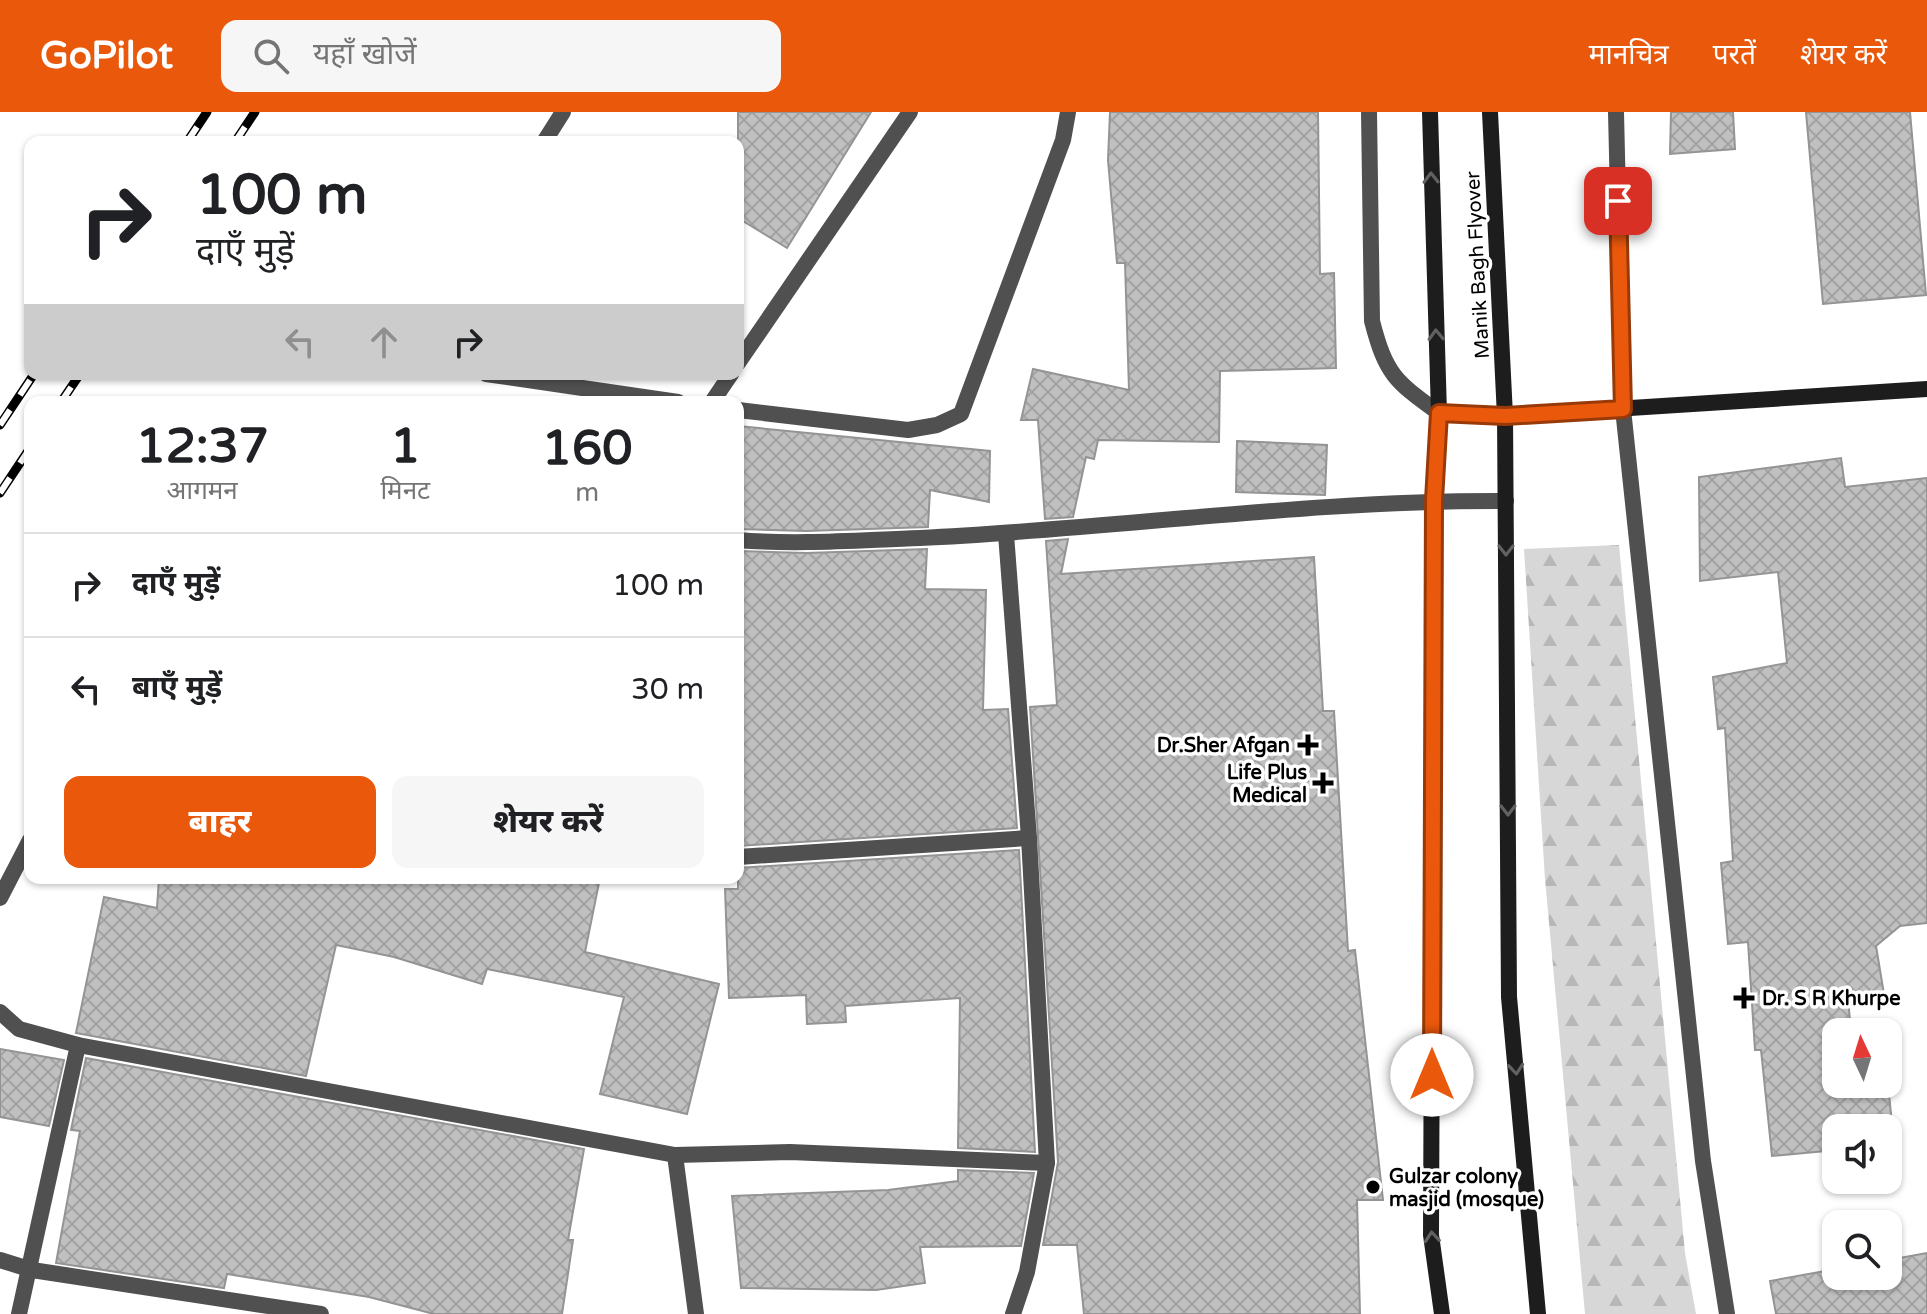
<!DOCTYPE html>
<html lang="hi">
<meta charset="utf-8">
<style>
:root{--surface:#fff;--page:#f6f6f6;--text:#202124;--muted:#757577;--line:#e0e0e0;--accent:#ea580c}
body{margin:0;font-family:"Varela Round","Noto Sans Devanagari",sans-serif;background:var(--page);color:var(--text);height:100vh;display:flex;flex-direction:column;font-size:30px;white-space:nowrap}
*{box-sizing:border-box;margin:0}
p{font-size:26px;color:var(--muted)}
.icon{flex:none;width:44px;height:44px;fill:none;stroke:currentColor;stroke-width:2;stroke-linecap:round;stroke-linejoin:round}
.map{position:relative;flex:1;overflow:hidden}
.drawer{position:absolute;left:24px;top:284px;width:720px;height:488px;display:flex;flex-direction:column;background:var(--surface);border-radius:16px;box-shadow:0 2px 6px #0004}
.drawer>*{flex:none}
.hud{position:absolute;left:24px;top:24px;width:720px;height:244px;border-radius:16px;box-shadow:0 2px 6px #0004;background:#fff;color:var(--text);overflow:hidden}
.needle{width:52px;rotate:356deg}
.buttons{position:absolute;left:1822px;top:906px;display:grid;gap:16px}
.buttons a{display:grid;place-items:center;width:80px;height:80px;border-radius:16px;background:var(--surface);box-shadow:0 2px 6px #0004;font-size:40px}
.pin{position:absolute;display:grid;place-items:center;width:68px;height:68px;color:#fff;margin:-34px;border-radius:16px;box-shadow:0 4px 12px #0006}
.me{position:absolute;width:88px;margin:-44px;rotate:0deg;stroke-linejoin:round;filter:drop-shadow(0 0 6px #0008)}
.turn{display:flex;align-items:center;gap:28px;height:168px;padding:0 40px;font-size:36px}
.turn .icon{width:104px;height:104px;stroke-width:2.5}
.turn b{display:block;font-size:56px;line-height:68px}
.lanes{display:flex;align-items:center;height:76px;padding:0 40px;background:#0003;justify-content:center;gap:40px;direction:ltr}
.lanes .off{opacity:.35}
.eta{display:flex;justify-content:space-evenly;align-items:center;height:136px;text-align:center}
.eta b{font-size:48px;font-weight:800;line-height:56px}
.primary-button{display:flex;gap:16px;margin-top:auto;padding:16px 40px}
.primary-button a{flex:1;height:92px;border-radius:16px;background:var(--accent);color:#fff;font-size:32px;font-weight:800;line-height:92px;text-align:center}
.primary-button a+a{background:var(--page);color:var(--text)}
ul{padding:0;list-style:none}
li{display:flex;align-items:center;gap:24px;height:104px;padding:0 40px;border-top:2px solid var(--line)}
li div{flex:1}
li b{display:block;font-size:30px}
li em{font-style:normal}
header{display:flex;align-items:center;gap:48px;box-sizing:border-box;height:112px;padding:0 40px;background:var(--accent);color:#fff}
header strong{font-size:38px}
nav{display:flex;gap:44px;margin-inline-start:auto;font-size:28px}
.search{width:560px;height:72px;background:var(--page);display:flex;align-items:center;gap:20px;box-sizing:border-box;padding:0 28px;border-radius:16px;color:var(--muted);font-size:30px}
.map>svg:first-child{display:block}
.forest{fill:url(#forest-firs)}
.building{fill:url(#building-cross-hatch);stroke:#949494;stroke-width:2}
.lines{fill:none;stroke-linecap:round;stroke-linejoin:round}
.minor{stroke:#505050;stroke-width:16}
.secondary{stroke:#1d1d1d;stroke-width:16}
.rail-casing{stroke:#000;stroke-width:9}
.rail{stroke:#fff;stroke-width:6;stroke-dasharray:18;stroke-linecap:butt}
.oneway{stroke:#616161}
.route-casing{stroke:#983908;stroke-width:20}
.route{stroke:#ea580c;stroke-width:14}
.poi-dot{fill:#000;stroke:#fff;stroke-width:3}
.labels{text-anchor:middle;stroke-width:7;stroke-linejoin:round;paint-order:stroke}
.street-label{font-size:20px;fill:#000;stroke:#fff}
.poi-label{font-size:20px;font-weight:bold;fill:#000;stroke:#fff;text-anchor:end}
</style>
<header>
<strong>GoPilot</strong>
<div class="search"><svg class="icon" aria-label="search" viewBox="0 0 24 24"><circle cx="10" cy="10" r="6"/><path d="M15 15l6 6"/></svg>यहाँ खोजें</div>
<nav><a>मानचित्र</a><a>परतें</a><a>शेयर करें</a></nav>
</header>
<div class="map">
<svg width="1927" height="1202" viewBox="0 0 1927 1202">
<defs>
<pattern id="forest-firs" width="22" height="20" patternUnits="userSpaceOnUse" patternTransform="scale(2)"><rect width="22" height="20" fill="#d7d7d7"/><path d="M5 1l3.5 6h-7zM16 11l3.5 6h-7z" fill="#b7b7b7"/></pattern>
<pattern id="building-cross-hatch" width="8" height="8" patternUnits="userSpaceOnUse" patternTransform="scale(2)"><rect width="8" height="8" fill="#c0c0c0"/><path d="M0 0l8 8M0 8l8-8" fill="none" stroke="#a3a3a3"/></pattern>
</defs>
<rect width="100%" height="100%" fill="#fff"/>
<polygon class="forest" points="1619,433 1685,1141 1696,1202 1585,1202 1545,767 1524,437"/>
<g class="building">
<polygon points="738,0 871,0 787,136 738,106"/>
<polygon points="1110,0 1318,0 1320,162 1334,161 1336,256 1220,259 1219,330 1098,328 1094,347 1086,345 1073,405 1045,407 1038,308 1021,308 1033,257 1129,278 1125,151 1117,151 1108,48"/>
<polygon points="1671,0 1733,0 1735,37 1670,42"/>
<polygon points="1806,0 1910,0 1926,183 1823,192"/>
<polygon points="738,314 990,339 989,390 930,378 928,415 806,419 738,417"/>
<polygon points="1237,329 1327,333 1325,383 1236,380"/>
<polygon points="1841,346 1845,375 1927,366 1927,811 1900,814 1876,834 1884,882 1848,886 1851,920 1836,920 1836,972 1888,972 1894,1032 1888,1033 1888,1016 1836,1016 1836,1038 1772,1044 1761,938 1755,938 1748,830 1728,832 1721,751 1733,749 1725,616 1718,617 1713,565 1787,551 1778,460 1700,469 1699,365"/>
<polygon points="1068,427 1061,462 1314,445 1323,599 1334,599 1348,839 1355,838 1383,1088 1357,1088 1360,1202 1084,1202 1077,1133 1043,1133 1058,1050 1030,595 1057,593 1046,429"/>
<polygon points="927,437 925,477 986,478 983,598 1008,597 1017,716 738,734 738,439 806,441"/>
<polygon points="1019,738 1035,1040 958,1036 960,886 845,894 846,910 807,912 806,883 729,886 725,777 738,777 738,756"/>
<polygon points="159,766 600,766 585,840 719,872 687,1002 600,982 624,885 487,857 482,872 394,845 336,833 306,964 76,921 104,785 157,796"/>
<polygon points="0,937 64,948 49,1014 0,1005"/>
<polygon points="86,946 584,1037 568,1128 573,1128 562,1202 434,1202 369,1185 227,1162 224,1176 56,1151 80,1019 71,1018"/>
<polygon points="958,1058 1034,1061 1021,1134 920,1135 925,1171 876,1178 741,1176 732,1084 888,1078 958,1069"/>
<polygon points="1927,1141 1927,1202 1776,1202 1770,1169 1836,1157 1836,1164 1888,1164 1888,1148"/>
</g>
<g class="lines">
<g class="minor">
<path d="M1369 0 1372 209C1386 263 1395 269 1439 301"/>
<polyline points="1616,0 1623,297 1703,1049 1727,1202"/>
<polyline points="544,30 563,0"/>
<polyline points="738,251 910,0"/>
<polyline points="486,262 678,290"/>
<polyline points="712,290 731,262"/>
<polyline points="738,298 908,318 937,313 961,302 1063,28 1068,0"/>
<polyline points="1006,422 1029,726 1047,1051 1027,1160 1013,1202"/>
<path d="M738 428C799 433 859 428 920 426 1115 417 1310 388 1506 389"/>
<polyline points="738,745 1029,726"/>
<polyline points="0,786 30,728"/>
<polyline points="0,900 19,917 78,933 675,1043 790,1040 1047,1051"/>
<polyline points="675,1043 696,1202"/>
<polyline points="0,1148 32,1158 321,1202"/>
<polyline points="19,1202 78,933"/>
</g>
<g class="secondary">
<polyline points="1430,0 1439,301 1434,388 1431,1123 1442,1202"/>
<polyline points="1490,0 1505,304 1509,885 1538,1202"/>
<polyline points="1439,301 1505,304 1927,277"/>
</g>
<defs>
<g id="rail">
<polyline points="187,30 207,0"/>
<polyline points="235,30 255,0"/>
<polyline points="61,290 80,262"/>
<polyline points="0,313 34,262"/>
<polyline points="0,381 30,336"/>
</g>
</defs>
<use href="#rail" class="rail-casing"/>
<use href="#rail" class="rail"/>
</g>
<defs><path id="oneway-chevron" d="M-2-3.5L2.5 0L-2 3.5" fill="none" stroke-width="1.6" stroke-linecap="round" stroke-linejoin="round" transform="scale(2)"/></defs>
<g class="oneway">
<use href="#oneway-chevron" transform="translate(1431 66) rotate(-91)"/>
<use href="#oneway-chevron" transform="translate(1436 223) rotate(-92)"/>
<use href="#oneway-chevron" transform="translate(1506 438) rotate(90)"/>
<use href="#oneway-chevron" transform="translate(1508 698) rotate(90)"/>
<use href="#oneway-chevron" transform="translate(1516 957) rotate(85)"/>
<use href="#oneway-chevron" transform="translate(1432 1125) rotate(-95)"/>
</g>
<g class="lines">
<defs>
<polyline id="route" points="1432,963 1434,388 1439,301 1505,304 1623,297 1618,89"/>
</defs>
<use href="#route" class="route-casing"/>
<use href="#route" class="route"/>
</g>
<g class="poi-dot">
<path d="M1304 621h8v8h8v8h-8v8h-8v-8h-8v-8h8z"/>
<path d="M1319 659h8v8h8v8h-8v8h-8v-8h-8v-8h8z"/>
<path d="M1740 874h8v8h8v8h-8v8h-8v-8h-8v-8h8z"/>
<circle cx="1373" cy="1075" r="8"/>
</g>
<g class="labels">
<g class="street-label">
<text transform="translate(1477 153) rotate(-93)" y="7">Manik Bagh Flyover</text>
</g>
<g class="poi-label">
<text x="1290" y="640">Dr.Sher Afgan</text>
<text x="1307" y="667">Life Plus<tspan x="1307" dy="23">Medical</tspan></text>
<text x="1762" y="893" text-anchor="start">Dr. S R Khurpe</text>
<text x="1389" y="1071" text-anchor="start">Gulzar colony<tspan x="1389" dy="23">masjid (mosque)</tspan></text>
</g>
</g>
</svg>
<div class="buttons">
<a><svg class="needle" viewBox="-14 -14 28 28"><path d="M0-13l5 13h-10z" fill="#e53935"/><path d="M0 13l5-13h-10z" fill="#757577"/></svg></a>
<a><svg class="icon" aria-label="sound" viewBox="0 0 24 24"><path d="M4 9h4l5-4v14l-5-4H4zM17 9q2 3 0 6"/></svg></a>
<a><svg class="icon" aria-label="search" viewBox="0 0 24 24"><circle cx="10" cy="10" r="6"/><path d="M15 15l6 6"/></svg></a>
</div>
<div class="pin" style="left:1618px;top:89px;background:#d93025"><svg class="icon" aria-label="arrive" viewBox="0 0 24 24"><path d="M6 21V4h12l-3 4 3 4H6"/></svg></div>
<svg class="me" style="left:1432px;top:963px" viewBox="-20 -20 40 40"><circle r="19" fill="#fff"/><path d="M0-13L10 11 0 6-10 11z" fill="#ea580c"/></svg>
<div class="hud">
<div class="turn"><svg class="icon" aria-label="right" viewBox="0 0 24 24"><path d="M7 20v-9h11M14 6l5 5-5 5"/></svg><div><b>100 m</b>दाएँ मुड़ें</div></div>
<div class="lanes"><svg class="icon off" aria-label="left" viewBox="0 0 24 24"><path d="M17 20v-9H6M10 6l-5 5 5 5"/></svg><svg class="icon off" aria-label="ahead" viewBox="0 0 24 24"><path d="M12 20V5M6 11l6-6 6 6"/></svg><svg class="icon" aria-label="right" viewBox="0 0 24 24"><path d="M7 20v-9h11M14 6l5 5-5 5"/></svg></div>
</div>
<section class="drawer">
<div class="eta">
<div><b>12:37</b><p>आगमन</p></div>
<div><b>1</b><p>मिनट</p></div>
<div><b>160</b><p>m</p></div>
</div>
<ul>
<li><svg class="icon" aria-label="right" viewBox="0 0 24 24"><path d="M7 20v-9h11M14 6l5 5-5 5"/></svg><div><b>दाएँ मुड़ें</b></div><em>100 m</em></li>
<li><svg class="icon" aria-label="left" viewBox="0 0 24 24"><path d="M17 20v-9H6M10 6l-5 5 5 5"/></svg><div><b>बाएँ मुड़ें</b></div><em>30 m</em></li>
</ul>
<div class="primary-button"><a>बाहर</a><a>शेयर करें</a></div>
</section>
</div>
